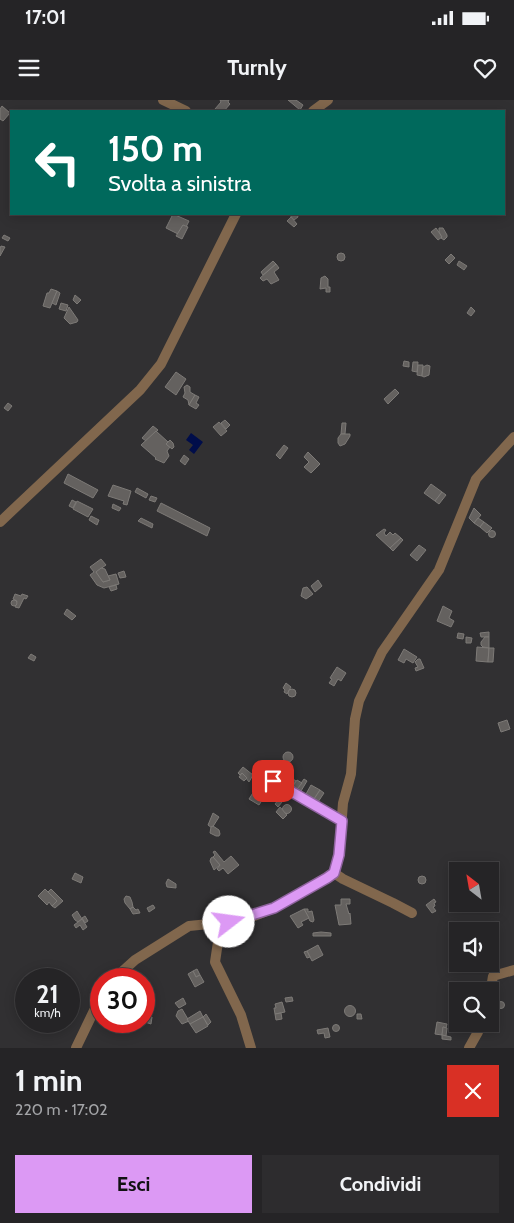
<!DOCTYPE html>
<html lang="it">
<meta charset="utf-8">
<style>
:root{--surface:#252426;--page:#2d2c2e;--text:#f1f3f6;--muted:#a3a4a7;--line:#424143;--accent:#dc99f4}
body{margin:0;font-family:Cabin,sans-serif;background:var(--page);color:var(--text);height:100vh;display:flex;flex-direction:column;font-size:19px;white-space:nowrap}
*{box-sizing:border-box;margin:0}
p{font-size:16px;color:var(--muted)}
.icon{flex:none;width:28px;height:28px;fill:none;stroke:currentColor;stroke-width:2;stroke-linecap:round;stroke-linejoin:round}
.map{position:relative;height:948px;overflow:hidden}
.drawer{display:flex;flex-direction:column;background:var(--surface);flex:1}
.drawer>*{flex:none}
.top-card{position:absolute;left:10px;top:10px;width:495px;height:105px;border-radius:0px;box-shadow:0 2px 12px #0003,0 0 0 1px var(--line);background:#00695c;color:#fff;overflow:hidden}
.needle{width:32px;rotate:329deg}
.fabs{position:absolute;left:449px;top:762px;display:grid;gap:10px}
.fabs a{display:grid;place-items:center;width:50px;height:50px;border-radius:0px;background:var(--surface);box-shadow:0 2px 12px #0003,0 0 0 1px var(--line);font-size:25px}
.speed{position:absolute;left:15px;top:868px;display:flex;gap:10px;font-size:25px;font-weight:700;text-align:center}
.speed>*{display:grid;place-content:center;width:65px;height:65px;border-radius:50%;background:var(--surface);box-shadow:0 2px 12px #0003,0 0 0 1px var(--line);line-height:1}
.speed small{font-size:12px;font-weight:400}
.speed .limit{border:8px solid #d22;background:#fff;color:#111}
.pin{position:absolute;display:grid;place-items:center;width:42px;height:42px;color:#fff;margin:-21px;border-radius:10px;box-shadow:0 2px 8px #0006}
.me{position:absolute;width:55px;margin:-28px;rotate:75deg;stroke-linejoin:round;filter:drop-shadow(0 0 4px #0008)}
.turn{display:flex;align-items:center;gap:18px;height:105px;padding:0 15px;font-size:22px}
.turn .icon{width:65px;height:65px;stroke-width:2.5}
.turn b{display:block;font-size:35px;line-height:42px}
.round{display:grid;place-items:center;flex:none;width:52px;height:52px;border-radius:0px;background:var(--page)}
.headline{display:flex;align-items:center;justify-content:space-between;height:85px;padding:0 15px}
h1{font-size:30px;font-weight:800;line-height:38px}
.action{display:flex;gap:10px;margin-top:auto;padding:10px 15px}
.action a{flex:1;height:58px;border-radius:0px;background:var(--accent);color:#111;font-size:20px;font-weight:800;line-height:58px;text-align:center}
.action a+a{background:var(--page);color:var(--text)}
.status{display:flex;justify-content:space-between;align-items:center;height:35px;padding:0 25px;background:var(--surface);direction:ltr}
.status svg{height:14px;fill:currentColor}
header{display:flex;justify-content:space-between;align-items:center;height:65px;padding:0 15px;background:var(--surface);font-size:22px;font-weight:800}
.map>svg:first-child{display:block}
.water{fill:#000d4a}
.building{fill:#64615f;stroke:#7d7a77}
.lines{fill:none;stroke-linecap:round;stroke-linejoin:round}
.minor{stroke:#81674d;stroke-width:10}
.route-casing{stroke:#8f639f;stroke-width:12}
.route{stroke:#dc99f4;stroke-width:9}
</style>
<div class="status"><b>17:01</b><svg viewBox="0 0 49 12"><path d="M0 12V9h3v3zM5 12V6h3v6zM10 12V3h3v9zM15 12V0h3v12zM26 1h20v11H26zM47 4h2v5h-2z"/></svg></div>
<header><svg class="icon" aria-label="menu" viewBox="0 0 24 24"><path d="M4 6h16M4 12h16M4 18h16"/></svg>Turnly<svg class="icon" aria-label="heart" viewBox="0 0 24 24"><path d="M12 20l-8-8c-3-5 5-10 8-4 3-6 11-1 8 4z"/></svg></header>
<div class="map">
<svg width="514" height="948" viewBox="0 0 514 948">
<rect width="100%" height="100%" fill="#313032"/>
<polygon class="water" points="191,333 203,342 194,354 189,350 193,345 186,340"/>
<g class="building">
<polygon points="220,0 229,0 228,2 230,4 224,11 217,11 215,9 221,2"/>
<polygon points="288,0 296,0 303,5 300,10"/>
<polygon points="2,6 10,13 3,21 0,19 0,9"/>
<polygon points="173,114 189,121 186,127 183,125 178,134 166,128"/>
<polygon points="289,114 297,114 298,117 294,120"/>
<polygon points="291,117 297,124 294,127 287,121"/>
<polygon points="183,125 188,127 182,139 176,136"/>
<polygon points="436,128 442,137 438,140 431,132"/>
<polygon points="439,128 443,128 447,135 447,137 444,140 441,138 442,137 439,132"/>
<polygon points="4,135 10,138 8,141 2,138"/>
<polygon points="1,146 5,147 0,156 0,148"/>
<circle cx="341" cy="157" r="4"/>
<polygon points="451,154 455,158 449,164 445,160"/>
<polygon points="273,161 276,164 263,175 261,172"/>
<polygon points="459,161 467,166 464,170 457,165"/>
<polygon points="276,164 279,168 274,172 279,180 271,184 267,179 263,181 260,178"/>
<polygon points="325,176 328,179 328,187 330,187 330,192 326,192 326,188 320,189 321,178"/>
<polygon points="51,189 57,191 50,208 43,206 47,193 49,193"/>
<polygon points="57,191 60,193 56,205 52,203"/>
<polygon points="75,195 81,200 77,204 73,200"/>
<polygon points="61,203 68,205 66,211 59,209"/>
<polygon points="69,207 78,220 77,222 70,224 64,218"/>
<polygon points="471,207 475,211 471,216 467,213"/>
<polygon points="404,261 409,262 409,267 403,266"/>
<polygon points="413,262 418,262 417,272 412,271"/>
<polygon points="418,265 423,265 422,276 417,275"/>
<polygon points="427,265 430,266 429,275 424,277 422,276 423,267"/>
<polygon points="176,272 186,279 176,295 165,287"/>
<polygon points="187,285 190,287 190,292 195,295 189,305 188,300 183,297 185,293 184,287"/>
<polygon points="395,289 399,293 388,304 384,299"/>
<polygon points="195,295 199,297 196,303 199,305 196,309 189,305"/>
<polygon points="8,303 12,306 8,311 4,308"/>
<polygon points="225,320 230,325 226,329 221,323"/>
<polygon points="219,322 227,331 221,336 213,327"/>
<polygon points="342,323 346,323 345,334 341,334"/>
<polygon points="153,326 158,330 146,341 142,338"/>
<polygon points="156,331 168,342 166,344 170,347 167,351 169,356 164,363 155,359 156,358 141,345"/>
<polygon points="341,334 350,334 350,336 345,344 340,346 338,343 338,338"/>
<polygon points="170,340 173,343 174,347 172,349 166,344"/>
<polygon points="284,345 288,348 280,359 276,355"/>
<polygon points="308,352 320,364 311,373 304,367 309,362 304,357"/>
<polygon points="184,355 189,359 185,365 180,361"/>
<polygon points="68,374 98,390 93,398 64,383"/>
<polygon points="431,384 442,392 435,401 424,393"/>
<polygon points="113,385 131,391 127,405 123,404 124,401 108,396"/>
<polygon points="137,388 148,394 146,398 135,392"/>
<polygon points="442,392 446,395 439,404 435,401"/>
<polygon points="151,396 157,398 155,402 149,400"/>
<polygon points="72,400 76,402 73,408 69,406"/>
<polygon points="77,401 93,409 88,417 73,409"/>
<polygon points="161,403 210,428 207,436 157,411"/>
<polygon points="113,404 121,408 119,411 112,408"/>
<polygon points="474,408 481,415 474,423 469,418"/>
<polygon points="91,416 99,420 97,425 89,420"/>
<polygon points="141,418 153,424 152,428 138,421"/>
<polygon points="478,418 484,422 480,427 474,423"/>
<polygon points="484,422 492,428 487,433 480,427"/>
<polygon points="384,429 386,430 384,433 386,436 390,432 393,435 395,433 401,438 390,448 376,435"/>
<circle cx="492" cy="434" r="3.5"/>
<polygon points="401,438 403,440 393,451 390,448"/>
<polygon points="419,445 426,450 417,461 410,455"/>
<polygon points="101,459 106,465 96,472 103,482 110,480 108,476 116,474 119,484 104,488 97,485 90,475 94,472 90,467"/>
<polygon points="101,468 105,469 110,480 103,482 96,472"/>
<polygon points="124,471 126,477 120,478 118,473"/>
<polygon points="318,480 322,486 315,492 311,486"/>
<polygon points="116,485 117,489 111,491 109,487"/>
<polygon points="307,487 313,494 306,499 301,496 303,488"/>
<polygon points="15,494 21,496 22,494 28,496 26,499 24,498 19,508 15,507 17,501 13,499"/>
<circle cx="14" cy="503" r="3"/>
<polygon points="443,506 452,511 449,518 454,521 451,527 437,521"/>
<polygon points="67,509 76,516 72,520 64,514"/>
<polygon points="489,532 489,537 481,537 480,533"/>
<polygon points="458,533 464,534 463,539 457,538"/>
<polygon points="466,537 472,538 471,543 466,543"/>
<polygon points="485,537 489,537 489,548 483,547 481,545 481,542"/>
<polygon points="477,547 489,548 488,562 476,561"/>
<polygon points="489,548 494,548 493,562 488,562"/>
<polygon points="404,549 417,557 413,563 406,559 404,563 398,560"/>
<polygon points="31,554 36,557 34,561 28,558"/>
<polygon points="418,559 420,559 424,568 416,571 415,568 418,567 415,562"/>
<polygon points="337,567 346,573 341,581 338,579 334,586 329,583 332,579 330,578"/>
<polygon points="286,583 291,587 287,594 284,592 285,590 283,588"/>
<circle cx="292" cy="593" r="4"/>
<polygon points="507,620 510,629 501,632 498,623"/>
<circle cx="288" cy="657" r="5"/>
<polygon points="243,667 253,675 249,682 242,673 240,675 238,673"/>
<polygon points="286,672 289,674 283,682 280,680"/>
<polygon points="242,673 247,678 244,681 239,677"/>
<polygon points="293,679 296,681 291,688 288,686"/>
<polygon points="304,679 307,681 301,691 297,689"/>
<polygon points="297,680 302,683 297,689 293,686"/>
<polygon points="258,685 268,691 259,705 249,699"/>
<polygon points="311,685 320,690 314,699 306,694"/>
<polygon points="320,690 324,693 318,702 314,699"/>
<polygon points="279,699 282,702 278,707 275,704"/>
<circle cx="287" cy="709" r="4.5"/>
<polygon points="280,707 287,715 283,719 276,712"/>
<polygon points="213,713 219,717 212,728 208,725"/>
<polygon points="213,726 219,730 220,734 219,736 216,736 210,733 211,727"/>
<polygon points="215,751 224,762 231,756 239,765 228,774 223,768 219,771 217,769 220,765 213,757 215,755 213,752"/>
<polygon points="213,757 220,765 214,770 210,761 211,758"/>
<polygon points="75,773 83,777 81,783 72,779"/>
<circle cx="422" cy="780" r="4"/>
<polygon points="168,779 176,784 176,788 167,787 166,783"/>
<polygon points="45,789 57,801 52,806 49,802 47,805 38,796"/>
<polygon points="51,789 63,801 55,808 52,806 57,801 48,792"/>
<polygon points="126,796 130,797 132,802 133,807 130,809 125,803 124,799"/>
<polygon points="341,799 350,799 350,804 346,804 349,814 350,813 351,824 339,825 335,805 341,805"/>
<polygon points="434,799 436,802 434,803 435,806 433,807 436,811 432,813 426,805"/>
<polygon points="153,805 155,808 149,812 147,808"/>
<polygon points="133,807 136,810 138,809 140,813 133,814 130,809"/>
<polygon points="304,809 308,809 308,812 312,811 314,820 313,822 310,821"/>
<polygon points="304,809 309,818 301,822 303,825 298,828 290,816"/>
<polygon points="77,811 82,819 78,822 75,820 72,815"/>
<polygon points="85,816 88,821 85,823 82,818"/>
<polygon points="82,819 87,827 83,830 80,825 76,828 74,825"/>
<polygon points="321,832 331,833 331,836 313,836 313,833"/>
<polygon points="318,845 323,855 312,861 307,851"/>
<polygon points="307,851 310,857 307,858 304,852"/>
<polygon points="197,869 200,875 196,877 193,871"/>
<polygon points="193,871 196,877 200,875 204,882 195,887 188,874"/>
<polygon points="69,895 75,900 72,903 69,900"/>
<polygon points="292,897 293,901 286,902 285,898"/>
<polygon points="183,898 186,904 179,908 175,903"/>
<circle cx="501" cy="905" r="3.5"/>
<polygon points="282,902 285,912 275,914 274,908 276,908 275,904"/>
<circle cx="350" cy="911" r="5.5"/>
<polygon points="182,909 189,921 182,924 176,916 178,911"/>
<polygon points="200,911 203,917 190,924 187,919"/>
<polygon points="145,912 152,917 151,924 145,922 144,913"/>
<polygon points="281,913 282,919 276,920 275,914"/>
<polygon points="206,914 211,922 208,925 203,917"/>
<polygon points="357,914 361,914 362,919 357,919"/>
<polygon points="203,917 208,926 196,933 190,924"/>
<polygon points="437,922 447,924 446,928 443,927 442,935 435,934"/>
<circle cx="336" cy="928" r="3.5"/>
<polygon points="443,927 447,928 446,936 442,935"/>
<polygon points="328,928 330,937 325,938 324,933 318,934 317,930"/>
<polygon points="442,935 451,937 451,940 442,939"/>
</g>
<g class="lines">
<g class="minor">
<polyline points="163,0 186,11"/>
<polyline points="313,11 328,0"/>
<polyline points="0,422 140,290 161,264 236,114"/>
<polyline points="260,673 342,721"/>
<polyline points="334,773 343,779 393,803 412,813"/>
<polyline points="221,822 215,862 241,915 251,948"/>
<polyline points="114,879 135,860 189,826 229,822 254,816 274,808 334,773 339,755 343,703 351,674 355,619 359,601 382,552 439,470 476,379 514,337"/>
<polyline points="490,894 493,876 514,870"/>
<polyline points="76,948 101,896"/>
<polyline points="469,948 478,932 481,924"/>
</g>
</g>
<g class="lines">
<defs>
<polyline id="route" points="229,822 274,808 327,778 334,773 339,755 342,721 273,681"/>
</defs>
<use href="#route" class="route-casing"/>
<use href="#route" class="route"/>
</g>
</svg>
<div class="fabs">
<a><svg class="needle" viewBox="-14 -14 28 28"><path d="M0-13l5 13h-10z" fill="#e53935"/><path d="M0 13l5-13h-10z" fill="#a3a4a7"/></svg></a>
<a><svg class="icon" aria-label="sound" viewBox="0 0 24 24"><path d="M4 9h4l5-4v14l-5-4H4zM17 9q2 3 0 6"/></svg></a>
<a><svg class="icon" aria-label="search" viewBox="0 0 24 24"><circle cx="10" cy="10" r="6"/><path d="M15 15l6 6"/></svg></a>
</div>
<div class="speed"><div>21<small>km/h</small></div><div class="limit">30</div></div>
<div class="pin" style="left:273px;top:681px;background:#d93025"><svg class="icon" aria-label="arrive" viewBox="0 0 24 24"><path d="M6 21V4h12l-3 4 3 4H6"/></svg></div>
<svg class="me" style="left:229px;top:822px" viewBox="-20 -20 40 40"><circle r="19" fill="#fff"/><path d="M0-13L10 11 0 6-10 11z" fill="#dc99f4"/></svg>
<div class="top-card">
<div class="turn"><svg class="icon" aria-label="left" viewBox="0 0 24 24"><path d="M17 20v-9H6M10 6l-5 5 5 5"/></svg><div><b>150 m</b>Svolta a sinistra</div></div>
</div>
</div>
<section class="drawer">
<div class="headline"><div><h1>1 min</h1><p>220 m · 17:02</p></div><a class="round" style="background:#d93025;color:#fff"><svg class="icon" aria-label="close" viewBox="0 0 24 24"><path d="M6 6l12 12M18 6L6 18"/></svg></a></div>
<div class="action"><a>Esci</a><a>Condividi</a></div>
</section>
